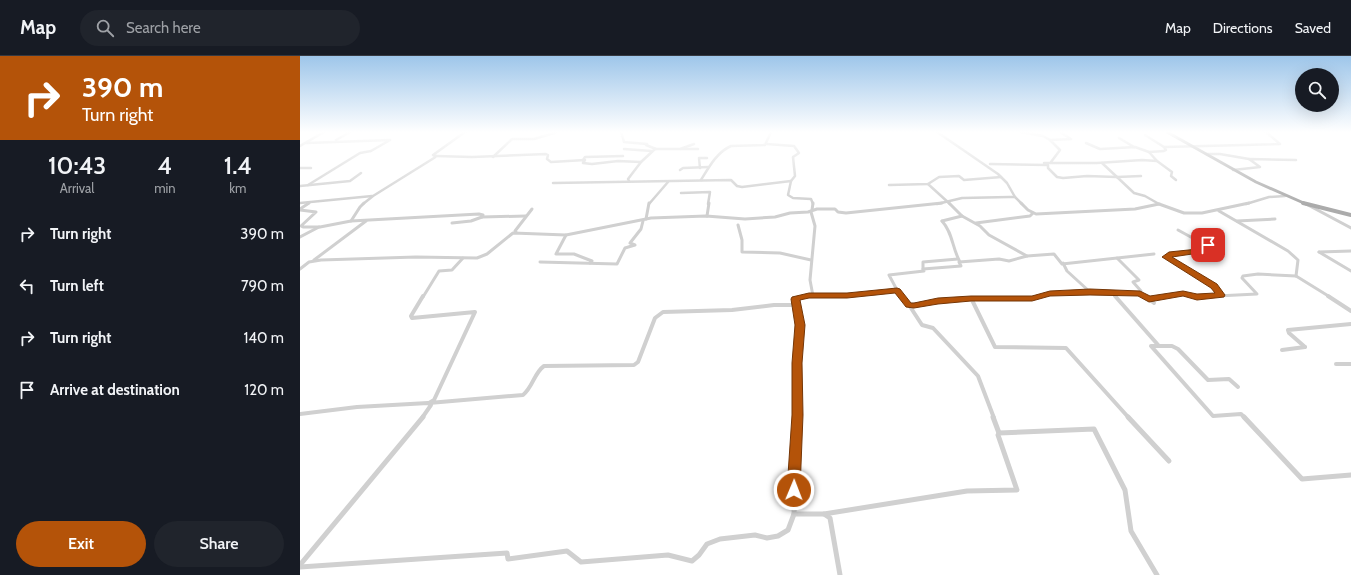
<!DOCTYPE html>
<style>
:root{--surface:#171b24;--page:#20242c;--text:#f1f3f6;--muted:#9ea1a6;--line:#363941;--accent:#b45309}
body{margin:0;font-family:Cabin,sans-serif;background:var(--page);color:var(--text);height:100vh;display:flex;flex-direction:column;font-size:15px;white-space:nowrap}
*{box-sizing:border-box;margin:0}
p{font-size:13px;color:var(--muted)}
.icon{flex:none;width:22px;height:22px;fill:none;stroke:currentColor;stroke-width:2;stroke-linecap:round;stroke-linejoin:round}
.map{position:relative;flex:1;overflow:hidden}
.drawer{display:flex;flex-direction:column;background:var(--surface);width:300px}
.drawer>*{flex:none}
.banner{background:#b45309;color:#fff;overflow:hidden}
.fabs{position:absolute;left:995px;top:12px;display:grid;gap:8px}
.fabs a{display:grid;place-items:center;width:44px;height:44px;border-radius:50%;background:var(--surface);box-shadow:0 4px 16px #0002;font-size:20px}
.pin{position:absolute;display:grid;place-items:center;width:34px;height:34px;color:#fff;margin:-17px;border-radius:8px;box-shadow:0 2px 6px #0006}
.me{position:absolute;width:44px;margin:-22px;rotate:1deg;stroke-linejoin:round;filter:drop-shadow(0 0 3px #0008)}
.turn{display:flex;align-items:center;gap:14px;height:84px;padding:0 16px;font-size:18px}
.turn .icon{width:52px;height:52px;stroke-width:2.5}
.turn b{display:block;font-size:28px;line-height:34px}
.eta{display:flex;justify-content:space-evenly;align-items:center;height:68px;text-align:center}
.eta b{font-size:24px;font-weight:600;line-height:28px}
.action{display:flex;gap:8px;margin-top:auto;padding:8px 16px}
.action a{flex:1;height:46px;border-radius:24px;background:var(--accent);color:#fff;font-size:16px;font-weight:600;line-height:46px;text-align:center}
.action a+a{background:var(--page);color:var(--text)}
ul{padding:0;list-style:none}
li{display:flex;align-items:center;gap:12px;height:52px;padding:0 16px}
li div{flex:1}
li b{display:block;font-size:15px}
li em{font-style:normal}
header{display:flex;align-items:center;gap:24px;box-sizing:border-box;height:56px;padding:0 20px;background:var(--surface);border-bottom:1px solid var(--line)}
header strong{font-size:19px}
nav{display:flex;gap:22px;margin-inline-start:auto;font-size:14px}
.search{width:280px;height:36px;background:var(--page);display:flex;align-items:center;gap:10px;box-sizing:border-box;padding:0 14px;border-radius:22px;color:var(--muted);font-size:15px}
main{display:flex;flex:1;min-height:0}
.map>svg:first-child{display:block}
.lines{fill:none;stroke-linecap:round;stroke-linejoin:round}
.minor-far3{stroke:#d0d0d0;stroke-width:2.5}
.minor-far2{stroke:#d0d0d0;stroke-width:3}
.minor-far1{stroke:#d0d0d0;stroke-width:4}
.minor{stroke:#d0d0d0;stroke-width:5}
.primary-far1{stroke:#ababab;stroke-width:3}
.primary{stroke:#ababab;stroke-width:4}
.route{fill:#b45309;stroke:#753606}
</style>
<header>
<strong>Map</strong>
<div class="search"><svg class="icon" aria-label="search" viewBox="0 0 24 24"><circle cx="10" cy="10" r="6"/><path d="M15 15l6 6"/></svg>Search here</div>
<nav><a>Map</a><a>Directions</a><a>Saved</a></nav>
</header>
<main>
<section class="drawer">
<div class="banner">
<div class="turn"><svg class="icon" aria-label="right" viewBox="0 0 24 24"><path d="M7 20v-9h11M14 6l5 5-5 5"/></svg><div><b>390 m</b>Turn right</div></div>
</div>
<div class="eta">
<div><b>10:43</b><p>Arrival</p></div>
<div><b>4</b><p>min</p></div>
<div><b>1.4</b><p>km</p></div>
</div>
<ul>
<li><svg class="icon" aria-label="right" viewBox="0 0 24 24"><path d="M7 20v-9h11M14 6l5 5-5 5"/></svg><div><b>Turn right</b></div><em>390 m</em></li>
<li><svg class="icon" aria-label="left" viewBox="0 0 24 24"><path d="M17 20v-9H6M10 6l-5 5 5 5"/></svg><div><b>Turn left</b></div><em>790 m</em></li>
<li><svg class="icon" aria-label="right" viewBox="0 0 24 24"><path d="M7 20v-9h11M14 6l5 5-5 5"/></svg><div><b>Turn right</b></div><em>140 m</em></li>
<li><svg class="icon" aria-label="arrive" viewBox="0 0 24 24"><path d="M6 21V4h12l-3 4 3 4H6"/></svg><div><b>Arrive at destination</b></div><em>120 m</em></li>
</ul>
<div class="action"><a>Exit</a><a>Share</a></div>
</section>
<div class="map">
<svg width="1051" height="519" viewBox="0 0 1051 519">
<rect width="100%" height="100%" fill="#fff"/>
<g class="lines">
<g class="minor-far3">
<polyline points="321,76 324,86 347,88 346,89 356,93"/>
<polyline points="637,76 698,118 707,127 715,141"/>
<polyline points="721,76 743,80 750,84"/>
<polyline points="845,79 864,91"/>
<polyline points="819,82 834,91"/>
<polyline points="36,84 50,76"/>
<polyline points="6,87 90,84 71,95 60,97 8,129"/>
<polyline points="786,87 800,93 835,91 849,96 864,95 866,94 864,91 980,88 966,76"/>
<polyline points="467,88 494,90 499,97 493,101 495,120 491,125"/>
<polyline points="0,90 24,76"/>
<polyline points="324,93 352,95"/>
<polyline points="381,93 398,93"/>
<polyline points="849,96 857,105 872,116 871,120 876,124"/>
<polyline points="906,98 920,98 949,103"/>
<polyline points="136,100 172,101 246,98 248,99 247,103 251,106 285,104 283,107 292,108 318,105 341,106"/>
<polyline points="193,101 212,83 234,83 257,76"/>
<polyline points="283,104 285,101 323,100"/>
<polyline points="751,106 760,94 750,84 771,83 760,76"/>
<polyline points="744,107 797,107 842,104 857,105"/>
<polyline points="802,107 817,121"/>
<polyline points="690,108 748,109 748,112 757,121 763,122 787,120 817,121"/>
<polyline points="0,112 11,112"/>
<polyline points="400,112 399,102 407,102"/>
<polyline points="380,114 383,112 408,111"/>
<polyline points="933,114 960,111 949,103 996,104"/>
<polyline points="841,120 817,121 834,137 845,140 859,148"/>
<path d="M401 124C409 111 417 96 431 90L465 89 471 76"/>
<polyline points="329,125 328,123 341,106 355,93 380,93 394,88"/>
<polyline points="253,127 431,124 437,130 442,131 491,125 488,139 493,142 511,143 513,148"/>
<polyline points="628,128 650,148"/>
<polyline points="589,129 628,128 639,121 659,120 664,124 701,121"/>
<polyline points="0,130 50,125 61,117"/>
<polyline points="381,137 410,136 408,148"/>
<polyline points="0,147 72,140"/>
<polyline points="7,148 9,147"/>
<polyline points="63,148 73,140 134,102 136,100 133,99 165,76"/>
<polyline points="349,148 368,126"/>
<polyline points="637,148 662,142 709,141 715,141 722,148"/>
<polyline points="857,148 860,148"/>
<polyline points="946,148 969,141 985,140"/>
</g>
<g class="minor-far2">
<polyline points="649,147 662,160 680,170 689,179 727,200"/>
<polyline points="721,147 728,154 736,158 835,153 859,148 884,157 902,157 949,147"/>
<polyline points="1008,149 1051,172"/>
<polyline points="0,153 9,147"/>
<polyline points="0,154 16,156 1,170 3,171 20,171 51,165 179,158 183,159 182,161"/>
<polyline points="512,154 513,147"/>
<polyline points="919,155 988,195 998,204 996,220"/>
<polyline points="511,156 515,170 510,224 513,240"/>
<polyline points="407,160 409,147"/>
<polyline points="346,163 349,147"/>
<polyline points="51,165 60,151 64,147"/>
<path d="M642 165C653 177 652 192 660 206"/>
<polyline points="642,165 662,160"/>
<polyline points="937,165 975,163"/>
<polyline points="152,167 171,165 182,161 226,160"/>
<polyline points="676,167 730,160 733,157"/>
<polyline points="438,169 442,184 442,196 480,197 511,204"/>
<polyline points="878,174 909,191"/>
<polyline points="216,176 215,175 232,153"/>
<polyline points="266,179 256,198 274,198 292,205 290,207"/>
<polyline points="0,181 19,171"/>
<path d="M909 191C895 197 879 194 866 201L914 230 921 239"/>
<polyline points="1019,196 1051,215"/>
<polyline points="1019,196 1051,195"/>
<polyline points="817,202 839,224 833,226 841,235 840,237"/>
<polyline points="14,204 66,165"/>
<polyline points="240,206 317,208 325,192 335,189 330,187 341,173 343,165"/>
<polyline points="763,207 767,215 790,236"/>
<polyline points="0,213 9,206 21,204 116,201 177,202 187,198 213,177 266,179 351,162 406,160 445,163 475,161 490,157 508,156 517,153 535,153 538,156 546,157 642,147"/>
<polyline points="623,213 623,206 658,203"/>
<polyline points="597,234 589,219 624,215 623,213 661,210 659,206 699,203 709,205 727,200 754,198 762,208 854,198"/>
<polyline points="812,237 816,241"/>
<polyline points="123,241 139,215 152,214 163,202"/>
<polyline points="503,241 575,238 597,234 603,241"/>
<path d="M735 241C769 234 805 236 840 237L846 241"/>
<polyline points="858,241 883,237 897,241 957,238 942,222 943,220 958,218 996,220 1030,241"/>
</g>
<g class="minor-far1">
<path d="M123 240 111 260 112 262 175 256 134 344 129 347 223 339C233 331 234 317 244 310L334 309 338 306 355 262 363 256 432 254 474 249H496"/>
<polyline points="602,240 609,249 671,242 732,242 740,240"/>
<polyline points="815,240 859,290 851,290 913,360 941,358 945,362"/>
<polyline points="845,240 849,243 864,240"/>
<polyline points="895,240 910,240"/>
<polyline points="1028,240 1051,255"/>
<polyline points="671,242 695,291 766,292 829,362"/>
<polyline points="849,243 854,247"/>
<polyline points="609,249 622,269 633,272 678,320 694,362"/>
<polyline points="859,290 872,290 878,293 908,324 929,323 938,331"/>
<polyline points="1005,291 989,277 988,274 1051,268"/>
<polyline points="982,294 1005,291"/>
<polyline points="1036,308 1051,308"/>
<polyline points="0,358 57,351 128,347 131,349 122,362"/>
<polyline points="497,362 497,307 500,269 495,243 507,240"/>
</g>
<g class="minor">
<polyline points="693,361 699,377 794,373 825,434 831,475 857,519"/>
<polyline points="828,361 869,405"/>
<polyline points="944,361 1002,423 1051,419"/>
<polyline points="494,458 524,458 530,462 540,519"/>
<polyline points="524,458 667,435 717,434 698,379 699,377"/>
<polyline points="0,509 123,361"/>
<polyline points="0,511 207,497 208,503 267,495 281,506 368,499 392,505 399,499 407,488 420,483 455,479 467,482 478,480 488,474 494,458 497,361"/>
</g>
<polyline class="primary-far1" points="867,76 956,126 1006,148"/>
<polyline class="primary" points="1003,147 1051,159"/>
</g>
<linearGradient id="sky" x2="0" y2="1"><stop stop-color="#9ec6ea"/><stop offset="0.51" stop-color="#fff"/><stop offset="1" stop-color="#fff" stop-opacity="0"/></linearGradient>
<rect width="1051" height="149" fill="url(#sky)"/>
<polygon class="route" points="908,187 912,189 912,192 899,197 872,201 917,228 925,239 924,241 897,244 883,240 849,246 838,240 790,239 750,240 732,245 671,245 638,248 614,252 606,251 595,237 547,242 509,242 500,244 505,269 502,307 503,359 500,434 498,437 494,439 489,437 487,434 492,359 492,307 495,269 491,243 492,241 509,237 547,237 597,232 600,233 611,247 614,247 638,242 671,240 732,240 750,235 790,233 840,235 850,240 883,235 897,238 915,237 911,232 862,201 869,196 898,193"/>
</svg>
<div class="fabs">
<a><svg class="icon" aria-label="search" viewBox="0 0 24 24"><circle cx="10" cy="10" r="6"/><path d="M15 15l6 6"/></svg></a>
</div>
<div class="pin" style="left:908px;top:189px;background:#d93025"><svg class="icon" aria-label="arrive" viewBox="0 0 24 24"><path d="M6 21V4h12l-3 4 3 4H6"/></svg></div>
<svg class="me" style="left:494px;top:434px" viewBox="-20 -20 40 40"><circle r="17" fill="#b45309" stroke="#fff" stroke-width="3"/><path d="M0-11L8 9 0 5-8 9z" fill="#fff"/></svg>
</div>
</main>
